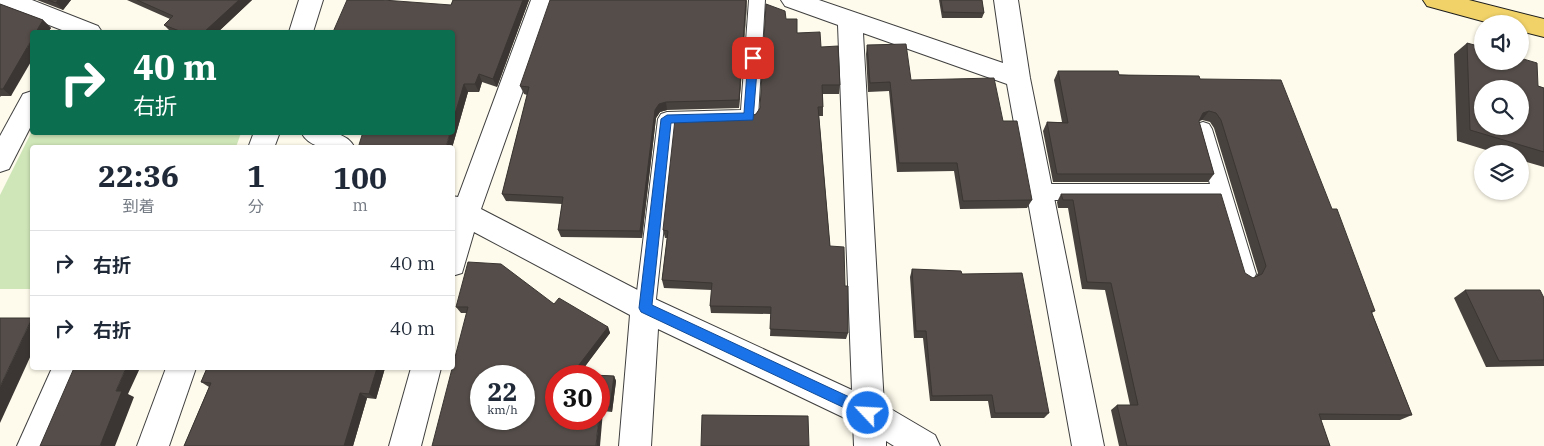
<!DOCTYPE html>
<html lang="ja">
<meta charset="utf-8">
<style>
:root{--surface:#fff;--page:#f2f2f3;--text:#1f2937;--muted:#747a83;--line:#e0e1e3}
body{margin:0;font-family:"IBM Plex Serif","Noto Sans JP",serif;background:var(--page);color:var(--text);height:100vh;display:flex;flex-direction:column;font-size:19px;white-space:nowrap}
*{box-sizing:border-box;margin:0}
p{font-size:16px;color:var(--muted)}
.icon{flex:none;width:28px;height:28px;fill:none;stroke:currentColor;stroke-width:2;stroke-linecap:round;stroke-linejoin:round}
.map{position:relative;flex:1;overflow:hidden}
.panel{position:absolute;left:30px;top:145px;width:425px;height:225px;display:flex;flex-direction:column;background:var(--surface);border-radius:5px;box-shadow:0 1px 4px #0004}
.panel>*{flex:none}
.hud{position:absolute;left:30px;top:30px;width:425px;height:105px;border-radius:5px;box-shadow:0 1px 4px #0004;background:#0b6e4f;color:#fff;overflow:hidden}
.fabs{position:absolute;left:1474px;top:15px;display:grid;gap:10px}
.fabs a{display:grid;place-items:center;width:55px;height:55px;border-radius:50%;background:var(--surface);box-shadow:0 1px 4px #0004;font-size:25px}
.speed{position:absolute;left:470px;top:365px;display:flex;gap:10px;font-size:25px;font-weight:700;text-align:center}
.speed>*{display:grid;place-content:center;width:65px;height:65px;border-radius:50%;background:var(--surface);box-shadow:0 1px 4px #0004;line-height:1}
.speed small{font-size:12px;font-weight:400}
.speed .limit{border:8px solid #d22;background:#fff;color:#111}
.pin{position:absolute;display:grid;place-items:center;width:42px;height:42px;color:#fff;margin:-21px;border-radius:10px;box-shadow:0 2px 8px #0006}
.me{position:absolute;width:55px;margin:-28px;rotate:295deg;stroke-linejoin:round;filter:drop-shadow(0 0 4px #0008)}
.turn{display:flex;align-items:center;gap:18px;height:105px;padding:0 20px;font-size:22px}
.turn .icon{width:65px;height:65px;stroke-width:2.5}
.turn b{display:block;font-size:35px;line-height:42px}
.eta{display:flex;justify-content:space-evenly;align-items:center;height:85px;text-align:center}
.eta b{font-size:30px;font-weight:800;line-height:35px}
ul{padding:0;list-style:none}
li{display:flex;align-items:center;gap:15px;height:65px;padding:0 20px;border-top:1px solid var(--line)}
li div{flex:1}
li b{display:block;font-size:19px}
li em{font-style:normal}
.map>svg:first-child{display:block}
.green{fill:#cfe6b8}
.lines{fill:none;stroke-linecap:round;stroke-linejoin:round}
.lane-casing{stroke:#3f3f3f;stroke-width:2}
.street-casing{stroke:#3f3f3f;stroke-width:2}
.primary-casing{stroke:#1d1d1d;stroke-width:2}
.lane{fill:#fff;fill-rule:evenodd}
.street{fill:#fff;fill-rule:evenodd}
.primary{fill:#f1d268;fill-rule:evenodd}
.wall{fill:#48423f}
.shaded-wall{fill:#3b3633}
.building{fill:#544d49;stroke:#3b3633;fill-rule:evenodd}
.route{fill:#1a73e8;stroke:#114b97}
</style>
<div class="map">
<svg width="1544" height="446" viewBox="0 0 1544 446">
<rect width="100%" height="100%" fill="#fefbec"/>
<polygon class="green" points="32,131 32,132 241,133 236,147 32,148 32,289 0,289 0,195"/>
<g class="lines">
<defs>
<g id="lane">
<polygon points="749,0 765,0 758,117 755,122 749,124 675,126 655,308 652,314 645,317 638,314 635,308 658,119 661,114 667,112 741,110"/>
<polygon points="1203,122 1209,124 1212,129 1256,274 1253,280 1246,283 1239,280 1215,200 1040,200 1034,197 1031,192 1034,187 1040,184 1210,184 1194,129 1197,124"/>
</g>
<g id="street">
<polygon points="0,0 32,0 98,26 102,32 67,32 0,6"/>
<polygon points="299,0 323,0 313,32 289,32"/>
<polygon points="531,0 555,0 481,209 655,299 852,390 838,25 785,6 781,0 819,0 1003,63 994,0 1018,0 1030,78 1104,446 1072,446 1007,84 863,33 884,405 935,435 940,446 894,446 886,441 886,446 854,446 853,422 658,329 651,446 619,446 630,315 474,232 462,273 452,276 452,196 458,197"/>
<polygon points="32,91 32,124 9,169 0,172 0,136 23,94"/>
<polygon points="254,132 280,132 274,148 248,148"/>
<path d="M301 132C320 132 345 128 355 148 336 148 311 152 301 132Z"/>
<polygon points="52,368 82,368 49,446 17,446"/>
<polygon points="166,368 196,368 169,446 137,446"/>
<polygon points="411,368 441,368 421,446 389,446"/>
</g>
<polygon id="primary" points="1423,0 1469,0 1544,19 1544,37 1520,31 1520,24 1493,24 1427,6"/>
</defs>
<use href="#lane" class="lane-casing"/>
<use href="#street" class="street-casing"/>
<use href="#primary" class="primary-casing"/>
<use href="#lane" class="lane"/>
<use href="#street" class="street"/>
<use href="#primary" class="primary"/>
</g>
<g class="wall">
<polygon points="37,0 71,0 63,10"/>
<polygon points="127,0 252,0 218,32 171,32 164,25 170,19"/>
<polygon points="453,0 529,0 497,87 482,82 479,92 468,92 452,148 451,5"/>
<polygon points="747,0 739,108 667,110 660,112 656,118 642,238 561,237 558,230 562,204 506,201 502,194 527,95 524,94 520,86"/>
<polygon points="939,0 982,0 984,13 982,18 942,18"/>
<polygon points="0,4 43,20 51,28 48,32 32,32 11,96 1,96 0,97"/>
<polygon points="786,19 840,85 839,94 823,94 823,116 819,116 830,246 848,333 846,339 770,336 771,314 711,313 710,306 712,290 664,288 662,280 667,238 665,238 663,230 749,117 756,114 760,108"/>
<polygon points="1467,43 1538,86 1544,88 1544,167 1520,160 1520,154 1499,154 1457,141 1454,54"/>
<polygon points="867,45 911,80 1003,121 1032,200 1027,208 960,209 954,171 897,172 889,91 868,92 866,54"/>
<polygon points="1058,71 1200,79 1332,209 1375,311 1372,313 1412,415 1400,420 1321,420 1330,446 1119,446 1111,410 1117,405 1130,405 1105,290 1082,289 1068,208 1058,208 1057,202 1061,194 1253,278 1256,276 1258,273 1214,128 1210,122 1202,120 1199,121 1214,174 1208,182 1053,182 1043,131 1047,122 1062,122 1054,80"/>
<polygon points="912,269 962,274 1049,413 1044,418 991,418 988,401 930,401 923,338 914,338 910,277"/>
<polygon points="1465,290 1544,298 1544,366 1486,367 1454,298"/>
<polygon points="554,304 608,327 610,333 579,374 614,376 616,381 612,412 603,411 466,313 461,313 456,307"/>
<polygon points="207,368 385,368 376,399 367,398 353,446 184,446 209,387 201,382"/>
</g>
<g class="shaded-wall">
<polygon points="58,0 71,0 63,10 56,3"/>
<polygon points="239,0 252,0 218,32 204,32"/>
<polygon points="523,0 529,0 497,87 493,79"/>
<polygon points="747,0 747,6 739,108 739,100"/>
<polygon points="43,20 51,28 48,32 36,32"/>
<polygon points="32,39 32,60 11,96 3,89"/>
<polygon points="479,74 482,82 479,92 475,84"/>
<polygon points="464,84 468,92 452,148 446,148 450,132 452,132 452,124"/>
<polygon points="666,102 667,110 660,112 656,118 642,238 640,231 655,110 659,104"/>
<polygon points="1209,111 1202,120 1196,122 1203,113"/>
<polygon points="32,318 32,353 0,423 0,387"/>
<polygon points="608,327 610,333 578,376 572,374"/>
<polygon points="126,368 140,368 128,394 134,397 115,446 100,446 116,391"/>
<polygon points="377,368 385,368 376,399 369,394"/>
<polygon points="614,376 616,381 612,412 610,407"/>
<polygon points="360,393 367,398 353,446 344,446"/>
<polygon points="600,406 603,411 600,446 596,446"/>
</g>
<g class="building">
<polygon points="48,0 58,0 56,3"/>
<polygon points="137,0 239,0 204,32 182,32 164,25 173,16"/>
<polygon points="347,0 383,0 451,5 453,0 523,0 493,79 479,74 475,84 464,84 452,124 452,32 333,32"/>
<polygon points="550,0 746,0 739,100 666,102 659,104 655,110 640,231 558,230 563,197 502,194 529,87 520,86"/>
<polygon points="941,0 982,0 984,13 943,12"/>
<polygon points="0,4 43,20 36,32 32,32 32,39 3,89 0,89"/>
<polygon points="766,4 785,11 786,19 797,19 797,33 820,32 821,47 838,46 840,85 822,85 823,107 818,107 830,246 844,247 845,286 848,286 848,333 770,329 771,307 710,306 712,283 662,280 668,231 663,230 675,119 749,117 756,114 760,108"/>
<path d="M1467 43 1482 47V61H1520V58L1537 63 1538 86 1544 88V152L1470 130ZM1482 89H1520V126H1482Z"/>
<polygon points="906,44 911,80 994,78 1003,121 1017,121 1032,200 963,201 957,163 899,163 890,82 870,83 867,45"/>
<polygon points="1058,71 1118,71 1119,75 1199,76 1200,79 1281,80 1332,209 1337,209 1375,311 1371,311 1412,415 1319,414 1330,446 1127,446 1117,405 1138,405 1111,283 1087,282 1073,200 1063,200 1061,194 1221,194 1245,273 1253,278 1262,274 1266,266 1221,120 1216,113 1209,111 1203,113 1199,121 1214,174 1057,174 1047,122 1068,123"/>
<polygon points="363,132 450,132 446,148 358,148"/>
<path d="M468 262 501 264 554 304 559 298 608 327 572 374 614 376 610 407 600 406 596 446H432L468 307H456ZM481 376H524V419H481ZM556 376H599V419H556Z"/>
<polygon points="912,269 961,271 962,274 1022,273 1049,413 995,413 992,395 932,396 926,331 916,331"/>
<polygon points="1465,290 1540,290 1544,298 1544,360 1499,361"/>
<polygon points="0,318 32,318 0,387"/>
<polygon points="74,368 126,368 116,391 122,391 100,446 40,446"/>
<polygon points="207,368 377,368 369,394 360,393 344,446 184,446 211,383 201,382"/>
<polygon points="702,415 808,416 809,446 701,446"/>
</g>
<polygon class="route" points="753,55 758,58 753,120 671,123 652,305 873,408 875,413 873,417 868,419 641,312 639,308 661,119 667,115 744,113 748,58"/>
</svg>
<div class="fabs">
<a><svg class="icon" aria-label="sound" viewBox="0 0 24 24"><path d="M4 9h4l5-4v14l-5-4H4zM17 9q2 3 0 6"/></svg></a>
<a><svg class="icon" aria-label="search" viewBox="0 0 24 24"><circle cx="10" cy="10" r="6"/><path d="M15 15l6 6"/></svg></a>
<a><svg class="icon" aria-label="layers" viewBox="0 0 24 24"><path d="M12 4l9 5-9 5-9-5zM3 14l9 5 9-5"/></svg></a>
</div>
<div class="speed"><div>22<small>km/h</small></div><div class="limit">30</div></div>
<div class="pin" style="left:753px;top:58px;background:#d93025"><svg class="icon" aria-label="arrive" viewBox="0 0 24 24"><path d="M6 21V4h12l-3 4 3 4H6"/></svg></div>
<svg class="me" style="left:868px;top:413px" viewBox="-20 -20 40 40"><circle r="17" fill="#1a73e8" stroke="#fff" stroke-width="3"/><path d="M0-11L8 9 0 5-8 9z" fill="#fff"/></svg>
<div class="hud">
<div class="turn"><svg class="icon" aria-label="right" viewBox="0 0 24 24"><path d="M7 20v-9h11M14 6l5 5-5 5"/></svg><div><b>40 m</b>右折</div></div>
</div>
<section class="panel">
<div class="eta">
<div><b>22:36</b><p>到着</p></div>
<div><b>1</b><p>分</p></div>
<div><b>100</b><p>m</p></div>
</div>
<ul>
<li><svg class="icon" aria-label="right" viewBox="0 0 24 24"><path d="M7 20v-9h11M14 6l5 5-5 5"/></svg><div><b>右折</b></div><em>40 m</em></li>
<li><svg class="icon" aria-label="right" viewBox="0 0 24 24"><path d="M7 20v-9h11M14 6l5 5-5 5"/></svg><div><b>右折</b></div><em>40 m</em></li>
</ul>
</section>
</div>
